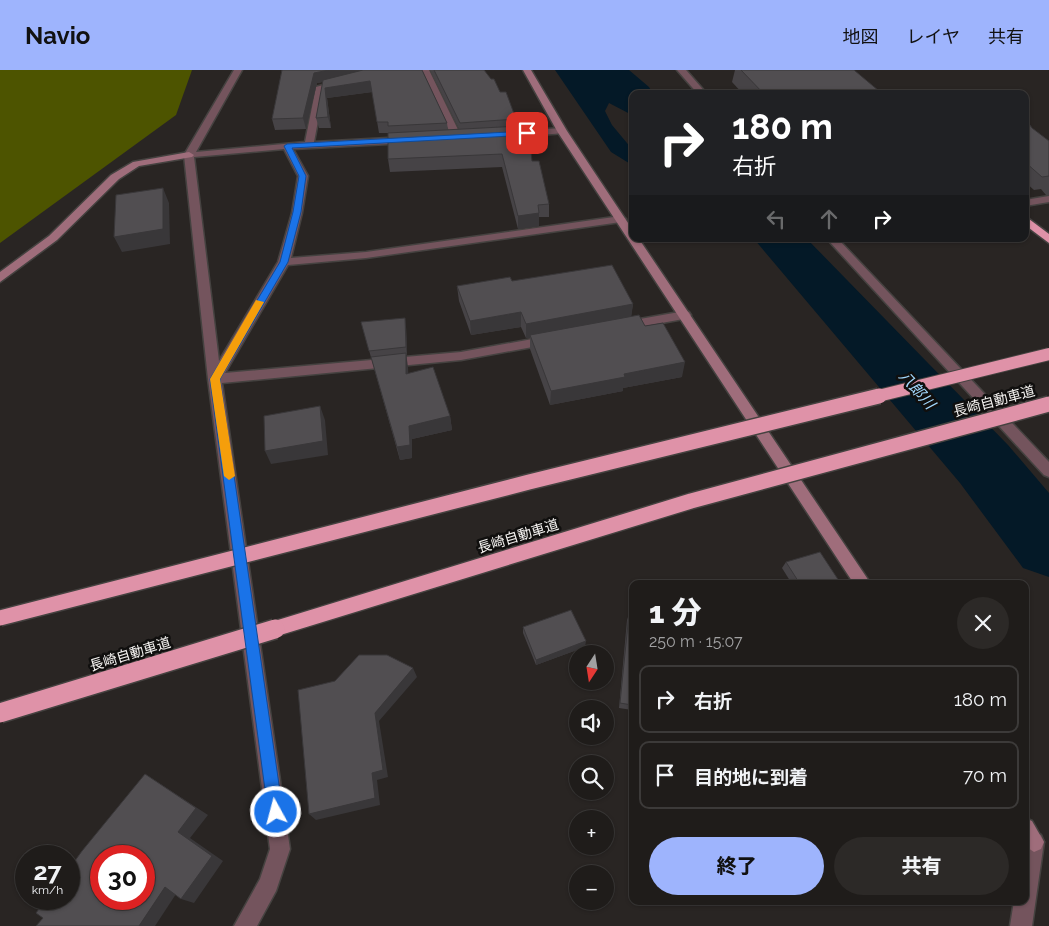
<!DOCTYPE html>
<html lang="ja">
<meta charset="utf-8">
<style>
:root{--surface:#1f1c1a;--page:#2c2927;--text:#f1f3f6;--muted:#a1a1a2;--line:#3c3a39;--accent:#9eb4fd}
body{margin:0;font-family:Raleway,"Noto Sans JP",sans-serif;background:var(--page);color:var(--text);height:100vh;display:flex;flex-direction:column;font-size:19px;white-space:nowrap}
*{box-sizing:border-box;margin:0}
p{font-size:16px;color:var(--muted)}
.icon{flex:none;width:28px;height:28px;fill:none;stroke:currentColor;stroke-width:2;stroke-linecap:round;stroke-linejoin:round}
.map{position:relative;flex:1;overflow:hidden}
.sheet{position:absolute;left:629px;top:510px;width:400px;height:325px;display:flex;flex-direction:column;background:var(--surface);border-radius:10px;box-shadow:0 1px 4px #0004,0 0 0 1px var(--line)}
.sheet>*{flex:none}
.top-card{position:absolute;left:629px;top:20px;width:400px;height:152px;border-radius:10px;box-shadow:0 1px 4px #0004,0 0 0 1px var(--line);background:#202124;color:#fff;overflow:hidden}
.needle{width:32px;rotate:192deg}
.controls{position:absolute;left:569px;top:575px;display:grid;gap:10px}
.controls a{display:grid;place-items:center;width:45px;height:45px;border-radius:50%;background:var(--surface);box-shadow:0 1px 4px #0004,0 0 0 1px var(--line);font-size:25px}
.speed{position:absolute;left:15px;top:775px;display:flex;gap:10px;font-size:25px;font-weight:700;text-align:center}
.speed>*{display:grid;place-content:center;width:65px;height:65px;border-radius:50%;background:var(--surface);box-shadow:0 1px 4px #0004,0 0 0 1px var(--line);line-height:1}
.speed small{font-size:12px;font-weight:400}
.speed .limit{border:8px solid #d22;background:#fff;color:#111}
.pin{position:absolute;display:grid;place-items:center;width:42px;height:42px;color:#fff;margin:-21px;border-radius:10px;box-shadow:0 2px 8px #0006}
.me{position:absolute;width:55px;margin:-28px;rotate:353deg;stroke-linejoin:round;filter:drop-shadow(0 0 4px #0008)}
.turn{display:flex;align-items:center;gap:18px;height:105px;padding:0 20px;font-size:22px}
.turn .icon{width:65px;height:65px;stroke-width:2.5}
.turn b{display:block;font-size:35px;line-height:42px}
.lanes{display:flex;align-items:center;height:48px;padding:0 20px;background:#0003;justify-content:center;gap:25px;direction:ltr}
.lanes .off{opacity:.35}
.round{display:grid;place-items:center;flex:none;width:52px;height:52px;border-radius:26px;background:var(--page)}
.overview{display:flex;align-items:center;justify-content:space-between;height:85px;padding:0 20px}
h1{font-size:30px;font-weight:800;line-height:38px}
.button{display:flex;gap:10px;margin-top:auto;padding:10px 20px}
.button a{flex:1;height:58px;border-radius:30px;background:var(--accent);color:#111;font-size:20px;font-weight:800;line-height:58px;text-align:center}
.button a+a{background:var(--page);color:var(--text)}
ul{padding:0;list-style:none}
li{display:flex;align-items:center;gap:15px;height:68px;margin:0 10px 8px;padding:0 10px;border:2px solid var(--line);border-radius:10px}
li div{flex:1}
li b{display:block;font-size:19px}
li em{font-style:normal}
header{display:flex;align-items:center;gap:30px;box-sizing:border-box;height:70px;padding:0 25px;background:var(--accent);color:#111}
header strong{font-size:24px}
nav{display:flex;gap:28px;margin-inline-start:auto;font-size:18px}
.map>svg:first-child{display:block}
.forest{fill:#4d5400}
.water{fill:#041927}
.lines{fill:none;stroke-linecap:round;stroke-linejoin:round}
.river{fill:#041927;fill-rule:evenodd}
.street-casing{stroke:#454240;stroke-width:3}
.secondary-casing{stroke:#454240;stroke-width:3}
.highway-casing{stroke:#454240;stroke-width:3}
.street{fill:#74545d;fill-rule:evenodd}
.secondary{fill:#9f6d7b;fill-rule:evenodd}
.highway{fill:#df92a8;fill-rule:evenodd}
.highway-bridge-far2-casing{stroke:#454240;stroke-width:14;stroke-linecap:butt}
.highway-bridge-far1-casing{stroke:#454240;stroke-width:18;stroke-linecap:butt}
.highway-bridge-casing{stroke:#454240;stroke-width:22;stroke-linecap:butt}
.highway-bridge-far2{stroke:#df92a8;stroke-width:12}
.highway-bridge-far1{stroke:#df92a8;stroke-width:15}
.highway-bridge{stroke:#df92a8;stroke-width:19}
.wall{fill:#464346}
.shaded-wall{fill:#393739}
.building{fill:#514e51;stroke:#393739;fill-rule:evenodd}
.route{fill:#1a73e8;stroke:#114b97}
.slow{fill:#f59e0b}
.labels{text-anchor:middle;stroke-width:5;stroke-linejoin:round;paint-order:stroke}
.street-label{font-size:14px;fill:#f4f2f0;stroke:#100f0e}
.water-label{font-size:15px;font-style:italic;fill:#a2d8fd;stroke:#100f0e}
</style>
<header>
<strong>Navio</strong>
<nav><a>地図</a><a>レイヤ</a><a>共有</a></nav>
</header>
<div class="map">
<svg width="1049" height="856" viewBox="0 0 1049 856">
<rect width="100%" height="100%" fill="#292523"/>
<polygon class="forest" points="0,0 192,0 176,45 0,173"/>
<polygon class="water" points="555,0 629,0 649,17 653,24 632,24 632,45 609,33 605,41 612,55 632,79 632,95 611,82"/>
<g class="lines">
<polygon class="river" points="754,169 807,169 1008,375 1049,423 1049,507 1023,498 960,413"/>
<defs>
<g id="street">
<path d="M234 0H242L196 82 305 72 316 17 341 10 345 13 344 15 324 19 314 72 407 67 412 70 407 73 293 79 308 106 302 143 291 188 366 182 621 146 626 149 621 152 366 188 288 195 225 303 461 282 549 266 555 270 549 274 461 290 222 313 290 779 276 821 257 856H234L260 809 270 779 208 309 184 85ZM284 79 298 106 292 143 278 192 219 291 194 87Z"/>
<polygon points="421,0 429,0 462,68 460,70 445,71 440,68 451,65"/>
<polygon points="677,0 686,0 707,24 698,24"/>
<polygon points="562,58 565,59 565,63 503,68 498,65 503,62"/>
<polygon points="1049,126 1049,132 1025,136 1025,130"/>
<polygon points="827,169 838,169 1049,392 1049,407 1044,405"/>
<polygon points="685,241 689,242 691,245 689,248 623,260 617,256 623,252"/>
<polygon points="1034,762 1041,765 1044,772 1032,856 1010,856 1014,831 1025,831 1025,769 1027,765"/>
</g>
<g id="secondary">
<polygon points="523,0 531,0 567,61 632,159 632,169 639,169 871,514 854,514 557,61"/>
<polygon points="189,82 194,85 192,87 139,96 119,109 57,170 0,212 0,202 49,166 111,105 133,92"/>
<polygon points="1025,748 1032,751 1044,772 1041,779 1034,782 1025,776"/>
</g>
<polygon id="highway" points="1025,146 1049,164 1049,173 1025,155"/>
</defs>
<use href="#street" class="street-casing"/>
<use href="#secondary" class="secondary-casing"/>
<use href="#highway" class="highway-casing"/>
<use href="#street" class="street"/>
<use href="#secondary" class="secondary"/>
<use href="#highway" class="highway"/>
<defs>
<polyline id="highway-bridge-far2" points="874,327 1049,284"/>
<g id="highway-bridge-far1">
<polyline points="0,548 529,412 879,326"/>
<polyline points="271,560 691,431 1049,334"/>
</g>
<polyline id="highway-bridge" points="0,643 275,559"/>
</defs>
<use href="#highway-bridge-far2" class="highway-bridge-far2-casing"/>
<use href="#highway-bridge-far1" class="highway-bridge-far1-casing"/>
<use href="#highway-bridge" class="highway-bridge-casing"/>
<use href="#highway-bridge-far2" class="highway-bridge-far2"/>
<use href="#highway-bridge-far1" class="highway-bridge-far1"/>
<use href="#highway-bridge" class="highway-bridge"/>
</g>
<g class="wall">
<polygon points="282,0 422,0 447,53 448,60 459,59 430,0 484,0 500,22 516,49 516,56 532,91 549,134 549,147 539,147 539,156 518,159 502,97 390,102 388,89 389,63 379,63 372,22 327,28 331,58 319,58 316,48 323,12 317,13 306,59 275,60 272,49"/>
<polygon points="735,0 854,0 855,24 743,24 732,12"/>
<polygon points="1025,48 1032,58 1049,71 1049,125 1046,125 1041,119 1034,120 1025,112"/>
<polygon points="512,211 633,234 631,246 645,256 682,307 623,318 623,321 550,335 530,279 530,268 526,268 521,257 471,265 459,231 457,216"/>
<polygon points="361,252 406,256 407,285 406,285 408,303 450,346 452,360 412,369 412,388 400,390"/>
<polygon points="786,492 841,514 792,514 782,498"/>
<polygon points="629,544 632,544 632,640 619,638 627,550"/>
<polygon points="523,557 585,577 536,595 523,563"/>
</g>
<g class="shaded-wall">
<polygon points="329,0 378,0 317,13 306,59 303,48 314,3"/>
<polygon points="370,11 372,22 327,28 331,58 328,47 325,18"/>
<polygon points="879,21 878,24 855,24"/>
<polygon points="163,118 169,133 170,174 122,182 114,167"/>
<polygon points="539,143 539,156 518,159 518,146"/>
<polygon points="633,234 631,249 530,265 530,268 526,268 526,254"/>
<polygon points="521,242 521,257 471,265 470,251"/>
<polygon points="405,248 406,256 407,285 406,277"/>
<polygon points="406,283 408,297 409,317 406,304"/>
<polygon points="685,292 682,307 623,318 623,321 550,335 551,321 624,304"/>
<polygon points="320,336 325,350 328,385 271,394 265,381"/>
<polygon points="450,346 452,360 412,369 412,388 400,390 397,377 409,356"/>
<polygon points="586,571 585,577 536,595 536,590"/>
<polygon points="413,598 417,607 379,651 388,707 377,710 380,735 316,750 309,744 372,703 375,643"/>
<polygon points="145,704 208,745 190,768 223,791 194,833 181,829"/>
<polygon points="165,817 178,821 155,856 139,856"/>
</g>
<g class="building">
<polygon points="282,0 329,0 314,3 303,48 272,49"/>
<polygon points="363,0 422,0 447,53 388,56 388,52 377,52 370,11 325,18 328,47 316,48 323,10"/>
<polygon points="434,0 484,0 491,9 494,9 500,22 506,22 516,49 460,53"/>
<polygon points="741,0 854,0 879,21 855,24 764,24"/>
<polygon points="1025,48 1032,58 1049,71 1049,106 1042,107 1025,92"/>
<polygon points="520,56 523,64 529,64 532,91 539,91 549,134 538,135 539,143 518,146 502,84 388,89 388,63"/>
<polygon points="163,118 163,159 114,167 116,125"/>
<polygon points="612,195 633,234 526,254 521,242 470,251 457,216 510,207 512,211"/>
<polygon points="639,245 645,256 663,253 685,292 624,304 625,307 551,321 530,265"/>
<polygon points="405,248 406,277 369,281 361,252"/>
<polygon points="406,283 406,304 433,297 450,346 409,356 410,375 397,377 371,287"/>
<polygon points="320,336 323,371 265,381 264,346"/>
<polygon points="820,482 841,514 800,514 786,492"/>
<polygon points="571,540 586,571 536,590 523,557"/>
<polygon points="629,544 632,544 632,635 620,633"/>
<polygon points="359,585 387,585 413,598 375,643 383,700 372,703 375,728 309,744 298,620 335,611"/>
<path d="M145 704 196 738 178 762 212 786 181 829 165 817 139 856H36L43 848 36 843 46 829H69V799L82 781ZM101 786H144V829H101Z"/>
</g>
<polygon class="route" points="527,61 529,65 292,78 306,106 301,142 288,192 220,309 283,742 281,747 276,749 270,747 268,742 210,309 280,192 293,142 299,106 284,76 287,74"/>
<polygon class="slow" points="256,230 264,232 220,309 235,406 229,410 224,406 210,309"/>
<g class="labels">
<g class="street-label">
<text transform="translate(994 331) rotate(-15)" y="5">長崎自動車道</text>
<text transform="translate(518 466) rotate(-17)" y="5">長崎自動車道</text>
<text transform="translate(130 584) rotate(-17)" y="5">長崎自動車道</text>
</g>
<g class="water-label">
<text transform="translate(917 320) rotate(48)" y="5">八郎川</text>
</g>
</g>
</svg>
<div class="controls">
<a><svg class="needle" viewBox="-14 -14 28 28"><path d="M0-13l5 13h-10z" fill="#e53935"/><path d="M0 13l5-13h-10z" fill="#a1a1a2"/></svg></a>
<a><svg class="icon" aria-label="sound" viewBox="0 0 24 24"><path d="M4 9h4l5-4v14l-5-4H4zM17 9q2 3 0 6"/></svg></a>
<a><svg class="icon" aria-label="search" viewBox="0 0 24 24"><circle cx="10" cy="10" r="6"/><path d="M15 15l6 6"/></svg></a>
<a>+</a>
<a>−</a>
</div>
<div class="speed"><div>27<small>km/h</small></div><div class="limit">30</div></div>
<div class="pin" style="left:527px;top:63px;background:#d93025"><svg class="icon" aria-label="arrive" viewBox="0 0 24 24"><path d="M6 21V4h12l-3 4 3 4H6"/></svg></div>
<svg class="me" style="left:276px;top:742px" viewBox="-20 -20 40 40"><circle r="17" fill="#1a73e8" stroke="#fff" stroke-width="3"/><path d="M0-11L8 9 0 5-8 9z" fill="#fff"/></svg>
<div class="top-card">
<div class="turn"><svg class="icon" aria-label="right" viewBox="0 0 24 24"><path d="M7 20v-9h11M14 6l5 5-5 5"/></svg><div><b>180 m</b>右折</div></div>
<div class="lanes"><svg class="icon off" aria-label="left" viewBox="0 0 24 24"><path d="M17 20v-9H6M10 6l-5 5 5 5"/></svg><svg class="icon off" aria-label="ahead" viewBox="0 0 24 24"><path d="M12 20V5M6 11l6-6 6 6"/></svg><svg class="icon" aria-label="right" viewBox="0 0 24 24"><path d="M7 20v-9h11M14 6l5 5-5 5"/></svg></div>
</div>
<section class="sheet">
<div class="overview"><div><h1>1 分</h1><p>250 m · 15:07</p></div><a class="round"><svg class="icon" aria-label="close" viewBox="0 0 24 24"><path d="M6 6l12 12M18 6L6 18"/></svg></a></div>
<ul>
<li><svg class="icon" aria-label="right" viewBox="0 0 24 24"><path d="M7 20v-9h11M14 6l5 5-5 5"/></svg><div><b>右折</b></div><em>180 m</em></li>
<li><svg class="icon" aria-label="arrive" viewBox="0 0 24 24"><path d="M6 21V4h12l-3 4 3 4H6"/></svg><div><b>目的地に到着</b></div><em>70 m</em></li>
</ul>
<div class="button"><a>終了</a><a>共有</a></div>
</section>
</div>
